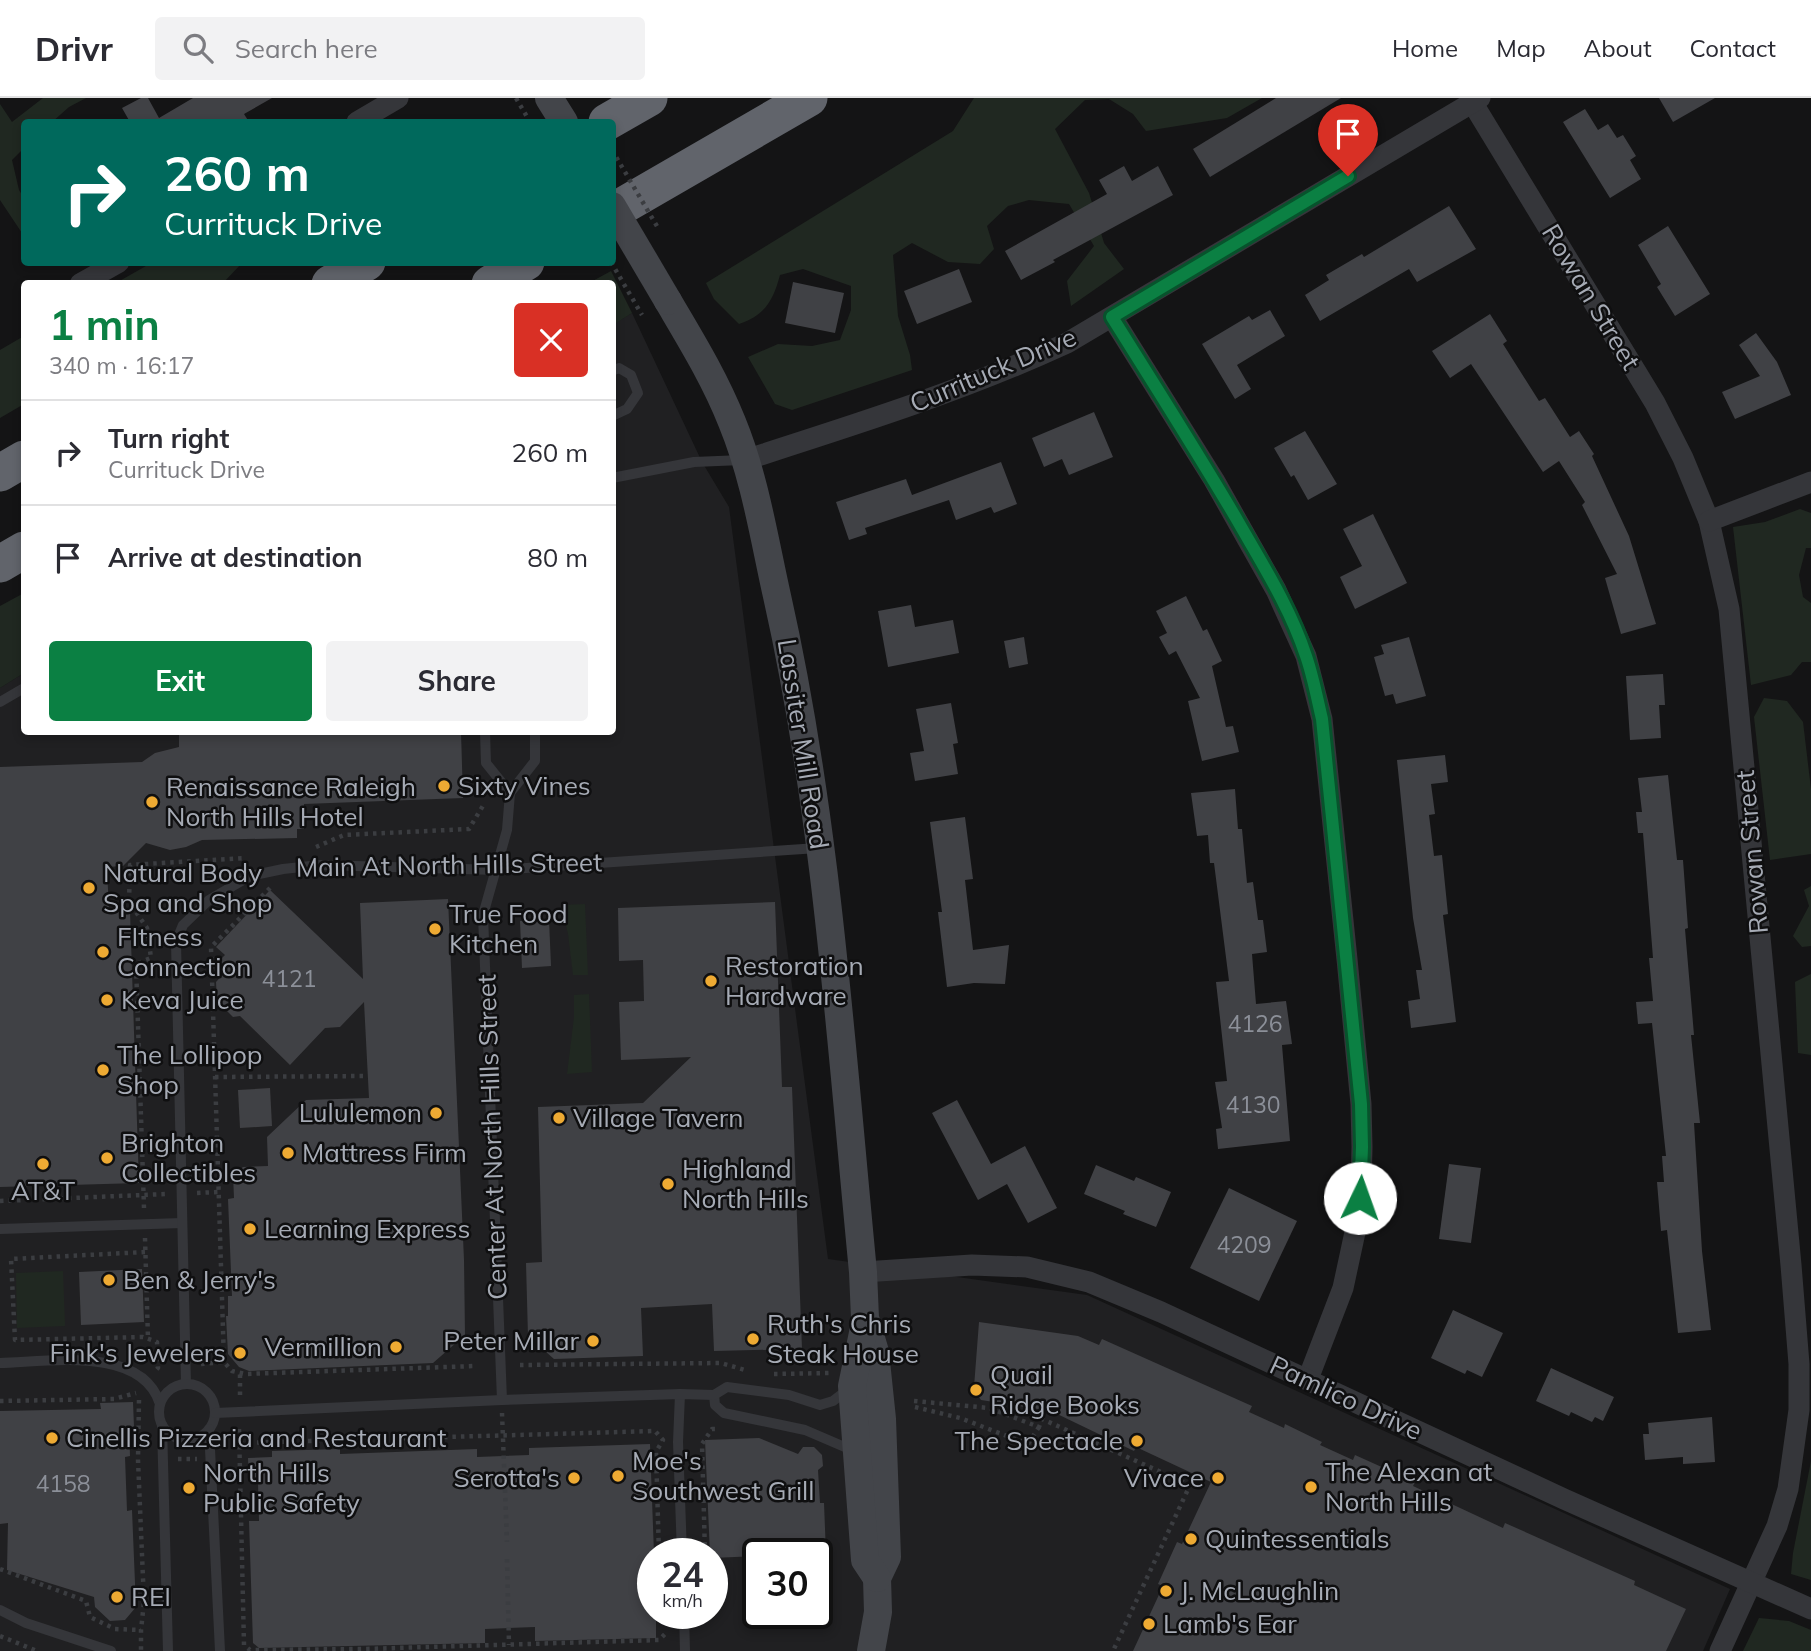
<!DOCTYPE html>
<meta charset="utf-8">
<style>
:root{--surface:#fff;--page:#f2f2f3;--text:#2b2b33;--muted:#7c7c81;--line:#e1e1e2;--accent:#0b8043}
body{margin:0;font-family:Mulish,sans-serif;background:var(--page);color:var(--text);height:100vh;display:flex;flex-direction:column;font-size:26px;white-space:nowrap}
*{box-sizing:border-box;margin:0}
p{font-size:23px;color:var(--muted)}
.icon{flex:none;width:38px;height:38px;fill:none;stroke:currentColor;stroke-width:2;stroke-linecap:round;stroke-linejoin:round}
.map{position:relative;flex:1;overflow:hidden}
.details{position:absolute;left:21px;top:182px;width:595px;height:455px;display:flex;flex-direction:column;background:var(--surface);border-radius:7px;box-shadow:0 4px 10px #0003}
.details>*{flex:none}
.guide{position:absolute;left:21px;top:21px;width:595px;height:147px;border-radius:7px;box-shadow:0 4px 10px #0003;background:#00695c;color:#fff;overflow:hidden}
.speed{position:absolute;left:637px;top:1440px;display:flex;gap:14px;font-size:35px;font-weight:700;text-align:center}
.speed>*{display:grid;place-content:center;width:91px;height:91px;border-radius:50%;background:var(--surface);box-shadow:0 4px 10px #0003;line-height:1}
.speed small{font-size:18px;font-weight:400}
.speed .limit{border:4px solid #111;border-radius:10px;background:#fff;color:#111}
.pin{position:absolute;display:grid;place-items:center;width:60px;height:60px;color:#fff;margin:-72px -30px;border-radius:50% 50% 50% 0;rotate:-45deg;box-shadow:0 0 7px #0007}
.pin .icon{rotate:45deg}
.me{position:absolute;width:77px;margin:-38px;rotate:3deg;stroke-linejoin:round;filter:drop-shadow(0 0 5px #0008)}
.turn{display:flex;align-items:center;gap:24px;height:147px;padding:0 28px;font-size:32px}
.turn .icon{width:91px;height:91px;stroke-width:2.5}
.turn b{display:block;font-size:49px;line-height:60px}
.round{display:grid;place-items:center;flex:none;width:74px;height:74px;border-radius:7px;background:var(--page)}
.head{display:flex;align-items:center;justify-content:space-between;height:119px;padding:0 28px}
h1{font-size:42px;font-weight:700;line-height:52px;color:var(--accent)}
.primary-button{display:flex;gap:14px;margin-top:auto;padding:14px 28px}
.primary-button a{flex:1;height:80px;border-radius:7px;background:var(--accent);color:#fff;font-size:28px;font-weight:700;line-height:80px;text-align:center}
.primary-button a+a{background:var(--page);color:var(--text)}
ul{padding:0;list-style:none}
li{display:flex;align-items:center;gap:21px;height:105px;padding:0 28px;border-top:2px solid var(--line)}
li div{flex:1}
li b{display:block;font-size:26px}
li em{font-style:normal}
header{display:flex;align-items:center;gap:42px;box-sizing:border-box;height:98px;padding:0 35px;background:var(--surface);border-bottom:2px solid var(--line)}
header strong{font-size:33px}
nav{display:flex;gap:38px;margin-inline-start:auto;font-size:24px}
.search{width:490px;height:63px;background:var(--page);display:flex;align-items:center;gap:18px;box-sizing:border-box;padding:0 24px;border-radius:7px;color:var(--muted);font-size:26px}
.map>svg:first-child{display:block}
.built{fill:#202022;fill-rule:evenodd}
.green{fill:#202821}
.building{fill:#404145}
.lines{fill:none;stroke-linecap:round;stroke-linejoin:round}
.path{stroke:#3b3d41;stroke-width:4.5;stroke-dasharray:3.5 5;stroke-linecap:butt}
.service{stroke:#35363a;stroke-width:10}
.minor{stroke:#35363a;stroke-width:21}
.secondary{stroke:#43454a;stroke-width:28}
.motorway{stroke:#61646b;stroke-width:37}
.path-bridge{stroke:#3b3d41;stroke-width:4.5;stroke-dasharray:3.5 5;stroke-linecap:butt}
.secondary-bridge{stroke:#43454a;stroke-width:28}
.route-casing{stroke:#07532c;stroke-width:18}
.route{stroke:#0b8043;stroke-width:12}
.poi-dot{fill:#ea3;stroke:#0f0f10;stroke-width:2.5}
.labels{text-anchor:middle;stroke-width:5;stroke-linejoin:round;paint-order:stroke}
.number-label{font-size:23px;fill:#8c9099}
.street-label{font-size:26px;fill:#a6abb5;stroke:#0f0f10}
.poi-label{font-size:26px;fill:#a6abb5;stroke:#0f0f10;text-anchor:start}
</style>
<header>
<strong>Drivr</strong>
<div class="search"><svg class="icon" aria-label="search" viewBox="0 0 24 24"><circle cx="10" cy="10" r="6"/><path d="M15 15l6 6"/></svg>Search here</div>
<nav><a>Home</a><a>Map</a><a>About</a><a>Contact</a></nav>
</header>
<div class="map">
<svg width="1811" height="1553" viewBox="0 0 1811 1553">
<rect width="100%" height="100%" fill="#141415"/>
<path class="built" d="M632 215 702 364 729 409 828 1161 1087 1197 1730 1491 1703 1553H0V590L24 575V634H612V227ZM653 1456H712V1516H653ZM758 1456H817V1516H758Z"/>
<g class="green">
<polygon points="43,0 86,0 69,9 52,24 24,24 24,50 12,62 19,92 24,100 24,138 0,102 0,6 12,24"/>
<path d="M974 0H1262L1227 20 1146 33 1133 16 1109 1 1085 2 1055 31 1089 95 1104 145 1124 171 1071 208 1067 183 1094 148 1069 106 1029 102 1008 108 987 128 994 151 980 166 948 164 912 145 893 157 898 218 910 257 912 272 792 312 775 306 748 259 778 246 812 248 840 242 851 212V188L803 171 780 177C773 203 765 217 739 226L714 201 706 185 953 33Z"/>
<polygon points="153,164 242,164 242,165 223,185 116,185"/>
<polygon points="611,173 632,215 613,227 612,186 589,185"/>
<polygon points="24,238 24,306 0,320 0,252"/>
<polygon points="1800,411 1811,415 1811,450 1806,450 1799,477 1803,499 1811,505 1811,564 1802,564 1791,577 1751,587 1733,429 1765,424"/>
<polygon points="24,495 24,575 0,590 0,508"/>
<polygon points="1764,600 1787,603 1803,624 1811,691 1811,756 1770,762 1754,619"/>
<polygon points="1811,788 1811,848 1802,849 1793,838 1809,808 1804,792"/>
<polygon points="585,806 588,877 573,877 568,836 561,807"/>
<polygon points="1811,876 1811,957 1798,955 1795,884"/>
<polygon points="589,896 592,974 567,976 574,919 574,897"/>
<polygon points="63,1173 65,1228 17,1230 16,1175"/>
<polygon points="1811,1363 1811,1482 1791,1476 1793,1455"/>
<polygon points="1759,1520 1789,1523 1811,1532 1811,1553 1743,1553"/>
</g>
<g class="building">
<polygon points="141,0 148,0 159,20 193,0 272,0 244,16 249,24 130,24 122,10"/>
<polygon points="1276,0 1341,0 1210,79 1193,51"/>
<polygon points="1659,0 1715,0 1673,24"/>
<polygon points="1585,11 1598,32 1608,26 1617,40 1623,37 1636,58 1630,62 1641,81 1610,100 1563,24"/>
<polygon points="1124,68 1132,83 1158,68 1173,97 1053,162 1055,164 1021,182 1005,153 1107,96 1099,82"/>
<polygon points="1449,108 1476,151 1417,184 1409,171 1320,223 1305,197 1329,182 1326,177 1362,156 1364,159"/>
<polygon points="1668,128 1710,196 1675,218 1657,189 1661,186 1638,147"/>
<polygon points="959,171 972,204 917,226 904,193"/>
<polygon points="793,184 844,195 835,235 785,225"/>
<polygon points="1270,212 1285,238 1237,267 1251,291 1235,301 1202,246 1249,218 1252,222"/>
<polygon points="1490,216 1507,243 1503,246 1539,303 1545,300 1570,339 1579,333 1594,356 1592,358 1629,438 1656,526 1621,536 1605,480 1617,476 1582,407 1585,404 1559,363 1543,374 1471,266 1450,280 1432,253"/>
<polygon points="1756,235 1777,264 1791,297 1735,321 1722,294 1760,278 1739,247"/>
<polygon points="1094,314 1113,359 1069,377 1062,361 1044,369 1032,340"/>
<polygon points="1305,333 1337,386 1308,402 1294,377 1291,379 1274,350"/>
<polygon points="1001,364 1017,406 994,415 991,409 956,422 949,402 865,430 867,436 849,442 836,404 906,381 912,397"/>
<polygon points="1373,416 1407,485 1355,511 1340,479 1362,468 1343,431"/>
<polygon points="1186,498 1203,533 1207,531 1222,563 1212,568 1226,629 1233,628 1239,654 1202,663 1188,603 1200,600 1176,553 1169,557 1159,539 1167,535 1156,513"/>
<polygon points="911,507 915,529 953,522 959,555 888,569 878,513"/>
<polygon points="1024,539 1028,566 1009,570 1004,543"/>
<polygon points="1409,539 1426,598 1396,606 1393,596 1385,598 1374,559 1384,556 1381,547"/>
<polygon points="1663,576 1665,607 1659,607 1661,640 1630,642 1626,578"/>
<polygon points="951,605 958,645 953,646 958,676 915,683 910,655 924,653 916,611"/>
<polygon points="179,634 461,634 463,700 304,706 304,731 297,731 297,740 202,742 186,749 170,752 146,745 123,768 107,769 109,814 130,813 139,1085 0,1089 0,669 142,664 155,655 179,649"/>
<polygon points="1445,657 1448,684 1431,686 1435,716 1429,717 1434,758 1442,757 1448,816 1443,817 1456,924 1411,930 1408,903 1420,901 1416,872 1422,872 1413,820 1397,662"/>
<polygon points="1668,677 1677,762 1683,762 1688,830 1685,831 1694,937 1691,937 1700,1025 1694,1025 1702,1153 1711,1232 1678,1235 1667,1132 1661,1133 1657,1084 1664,1084 1662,1058 1666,1058 1652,925 1638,926 1636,904 1653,903 1649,860 1653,860 1643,735 1638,735 1636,714 1642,714 1638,680"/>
<polygon points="1235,691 1238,731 1242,731 1247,785 1253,784 1258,822 1263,822 1267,854 1252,856 1256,906 1286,903 1292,946 1282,947 1290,1043 1218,1051 1216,1031 1222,1030 1215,984 1227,983 1216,884 1229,883 1214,765 1210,765 1208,737 1197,738 1191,695"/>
<polygon points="965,719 973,781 965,782 973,852 1009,847 1005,886 974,885 947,889 938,814 942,814 930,724"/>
<polygon points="270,792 363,881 360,805 448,801 464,1162 465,1237 433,1265 249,1273 239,1269 228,1256 226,1218 228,1218 228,1198 232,1198 228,1101 234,1100 233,1077 243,1069 268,1068 267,1039 306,1002 369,1000 364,904 340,929 325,930 290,967 240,918 233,919 217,903 216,884 226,873 217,865 225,857 216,849"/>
<polygon points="775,804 782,989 792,989 802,1251 714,1253 712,1206 641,1210 643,1258 554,1261 528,1238 526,1165 542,1164 538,1009 643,1005 691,959 621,962 619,904 644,903 643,862 619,863 618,810"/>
<polygon points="549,822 551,868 522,870 520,823"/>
<polygon points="270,990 272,1028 240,1030 238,992"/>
<polygon points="957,1002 991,1066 1025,1048 1057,1110 1028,1125 1007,1086 978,1102 932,1015"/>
<polygon points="1449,1066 1481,1070 1471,1145 1439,1141"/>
<polygon points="1096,1067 1134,1083 1136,1079 1171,1094 1156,1129 1123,1116 1125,1113 1084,1096"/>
<polygon points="1229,1090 1297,1123 1259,1203 1190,1170"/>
<polygon points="142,1171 144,1224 81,1227 79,1174"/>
<polygon points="1453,1212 1503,1235 1482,1279 1467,1272 1465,1276 1431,1260"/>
<polygon points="979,1224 1078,1238 1099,1247 1102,1241 1252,1308 1249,1314 1284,1330 1285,1326 1322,1344 1320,1347 1353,1362 1355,1357 1415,1384 1413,1388 1503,1430 1505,1425 1635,1483 1634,1487 1686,1511 1666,1553 1133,1553 1163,1488 1158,1486 1177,1444 1182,1446 1211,1384 1136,1349 1134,1353 1051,1313 981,1302 976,1295 974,1289"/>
<polygon points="1551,1270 1614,1299 1603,1323 1595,1319 1592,1324 1571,1314 1569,1318 1536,1303"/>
<polygon points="133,1304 134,1329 129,1329 130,1358 125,1359 127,1413 132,1412 136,1509 125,1522 110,1523 95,1509 94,1499 7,1472 8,1425 0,1426 0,1313 101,1311 100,1305"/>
<polygon points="1712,1319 1715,1364 1683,1366 1683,1359 1645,1362 1643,1336 1649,1336 1648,1325"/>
<polygon points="759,1340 798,1356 803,1349 814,1349 822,1357 823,1368 818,1372 820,1405 824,1405 826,1456 758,1456 758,1458 712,1460 712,1456 710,1456 705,1342"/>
<polygon points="650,1346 654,1456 653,1516 656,1516 656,1540 535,1543 535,1529 485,1531 485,1545 259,1550 253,1545 249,1423 259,1423 258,1384 249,1385 248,1360 272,1359 272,1353 340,1351 340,1356 477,1351 477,1359 529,1357 529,1350"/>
</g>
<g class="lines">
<g class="path">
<polyline points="516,0 530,24"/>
<polyline points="611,164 642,217"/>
<polyline points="316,749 344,737 469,731 484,706"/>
<polyline points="270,790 211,849 224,1264 232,1273 245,1276 475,1268"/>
<polyline points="215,979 367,978"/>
<polyline points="197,1095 218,1094"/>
<polyline points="0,1103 167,1096"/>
<polyline points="144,1110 136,866 151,860 147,830 129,804 130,767 245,760"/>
<polyline points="145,1140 148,1241"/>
<polyline points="145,1154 11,1161 15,1242 143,1239 157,1244 158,1270 155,1273"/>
<polyline points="201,1266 224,1264"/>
<polyline points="520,1267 721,1265 745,1272"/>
<polyline points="774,1276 829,1275"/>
<polyline points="240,1297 240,1275"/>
<polyline points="139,1302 138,1362 144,1504 141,1532 141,1553"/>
<polyline points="0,1303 114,1301 136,1295"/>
<polyline points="914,1303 989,1310 1039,1329 1042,1321 1190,1387 1113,1553"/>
<polyline points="915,1309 960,1320 1028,1346 1039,1329"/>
<polyline points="502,1315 507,1444"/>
<polyline points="239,1331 244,1547 250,1552 363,1551 659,1542 667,1534"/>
<polyline points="240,1345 655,1333 663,1342 656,1354 659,1456"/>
<polyline points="178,1361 197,1361"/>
<polyline points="705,1456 702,1346 712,1331 718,1331"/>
<polyline points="507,1461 509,1547"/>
<polyline points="0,1471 86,1503 90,1519 115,1531 141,1532"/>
<polyline points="0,1538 37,1553"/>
</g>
<g class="service">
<polyline points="612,273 619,270 631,277 638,295 627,311 612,318"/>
<polyline points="612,380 694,364 742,362"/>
<polyline points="0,604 24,590"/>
<polyline points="485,634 486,665 510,695 535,663 535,634"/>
<polyline points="0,1131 182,1125"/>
<path d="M0 1265C47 1264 142 1247 160 1306"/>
<polyline points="186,1286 176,844 183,827 209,802 250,778 283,771 320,767 497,772 818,750"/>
<circle cx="187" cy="1314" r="28"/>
<polyline points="680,1296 678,1344 682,1456"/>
<polyline points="714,1297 715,1307 724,1315 805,1332 854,1353"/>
<polyline points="502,1302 483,817 507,732 510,695"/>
<polyline points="215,1315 502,1302 680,1296 714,1297 727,1289 789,1297 820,1307 833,1303 850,1290"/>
<polyline points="162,1327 168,1553"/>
<polyline points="209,1331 220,1553"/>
<polyline points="0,1512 26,1525 111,1553"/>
<polyline points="684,1516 685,1553"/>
</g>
<g class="minor">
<polyline points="1472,4 1655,305 1683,360 1709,423 1729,511 1791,1167 1799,1266 1799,1312 1788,1391 1777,1428 1720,1553"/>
<polyline points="357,24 398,0"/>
<polyline points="80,186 119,164"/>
<polyline points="1112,219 1214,382 1276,492 1306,558 1322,621 1347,861 1361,1006 1362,1049 1361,1092 1357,1125 1343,1190 1308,1281"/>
<path d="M745 362C854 327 963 293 1067 245L1480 0"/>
<polyline points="1709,423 1811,384"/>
<polyline points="863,1174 972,1167 1027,1169 1089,1184 1161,1214 1564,1401 1811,1511"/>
</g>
<g class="secondary">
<polyline points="549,0 564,24"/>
<path d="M668 203C691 242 715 281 732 324 755 380 764 440 777 498 827 720 841 948 863 1174L865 1220 875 1254 882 1321 887 1459 877 1480 878 1514 871 1553"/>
<polyline points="864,1230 852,1288 865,1462 877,1480"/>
</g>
<g class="motorway">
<polyline points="607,24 649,0"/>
<polyline points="612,114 809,0"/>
<polyline points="330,186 367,164"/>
<polyline points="490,186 526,164"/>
<polyline points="0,375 24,361"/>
<polyline points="0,466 24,452"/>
</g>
<polyline class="path-bridge" points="612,52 658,130"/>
<polyline class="secondary-bridge" points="612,108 668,203"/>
</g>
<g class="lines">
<defs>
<path id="route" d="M1348 78 1112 219C1154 286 1196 352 1236 420 1261 464 1290 509 1306 558 1313 578 1317 600 1322 621L1361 1006 1362 1049 1360 1100"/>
</defs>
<use href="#route" class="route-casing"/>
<use href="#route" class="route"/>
</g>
<g class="poi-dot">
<circle cx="444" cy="688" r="7"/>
<circle cx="152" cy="704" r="7"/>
<circle cx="89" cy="790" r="7"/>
<circle cx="435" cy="831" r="7"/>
<circle cx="103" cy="854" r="7"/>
<circle cx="711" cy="883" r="7"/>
<circle cx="107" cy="902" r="7"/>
<circle cx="103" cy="972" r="7"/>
<circle cx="436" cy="1015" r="7"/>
<circle cx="559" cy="1020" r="7"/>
<circle cx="288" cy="1055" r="7"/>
<circle cx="107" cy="1060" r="7"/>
<circle cx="43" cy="1066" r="7"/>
<circle cx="668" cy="1086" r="7"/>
<circle cx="250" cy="1131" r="7"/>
<circle cx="109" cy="1182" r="7"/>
<circle cx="753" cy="1241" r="7"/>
<circle cx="593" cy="1243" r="7"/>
<circle cx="396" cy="1249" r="7"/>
<circle cx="240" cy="1255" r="7"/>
<circle cx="976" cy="1292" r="7"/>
<circle cx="52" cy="1340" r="7"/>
<circle cx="1137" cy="1343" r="7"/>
<circle cx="618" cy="1378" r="7"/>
<circle cx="574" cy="1380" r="7"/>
<circle cx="1218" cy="1380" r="7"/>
<circle cx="1311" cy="1389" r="7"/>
<circle cx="189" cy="1390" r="7"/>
<circle cx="1191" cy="1441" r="7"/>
<circle cx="1166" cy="1493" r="7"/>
<circle cx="117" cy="1499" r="7"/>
<circle cx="1149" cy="1526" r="7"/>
</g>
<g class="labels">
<g class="number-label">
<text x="289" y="889">4121</text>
<text x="1255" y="934">4126</text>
<text x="1253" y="1015">4130</text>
<text x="1244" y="1155">4209</text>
<text x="63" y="1394">4158</text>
</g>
<g class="street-label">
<text transform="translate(1591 199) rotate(59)" y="9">Rowan Street</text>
<text transform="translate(993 272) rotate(-23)" y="9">Currituck Drive</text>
<text transform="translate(803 646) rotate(81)" y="9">Lassiter Mill Road</text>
<text transform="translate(1752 754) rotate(-95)" y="9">Rowan Street</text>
<text transform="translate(449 767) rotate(-1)" y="9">Main At North Hills Street</text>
<text transform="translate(492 1039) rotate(-92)" y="9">Center At North Hills Street</text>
<text transform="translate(1346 1300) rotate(25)" y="9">Pamlico Drive</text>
</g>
<g class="poi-label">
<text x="458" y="697">Sixty Vines</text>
<text x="166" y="698">Renaissance Raleigh<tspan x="166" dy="30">North Hills Hotel</tspan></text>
<text x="103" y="784">Natural Body<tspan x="103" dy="30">Spa and Shop</tspan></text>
<text x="449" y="825">True Food<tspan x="449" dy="30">Kitchen</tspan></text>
<text x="117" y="848">FItness<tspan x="117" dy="30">Connection</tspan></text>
<text x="725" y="877">Restoration<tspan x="725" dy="30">Hardware</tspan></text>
<text x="121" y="911">Keva Juice</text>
<text x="117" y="966">The Lollipop<tspan x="117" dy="30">Shop</tspan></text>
<text x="422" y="1024" text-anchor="end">Lululemon</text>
<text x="573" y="1029">Village Tavern</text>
<text x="121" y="1054">Brighton<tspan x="121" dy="30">Collectibles</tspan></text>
<text x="302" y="1064">Mattress Firm</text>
<text x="682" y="1080">Highland<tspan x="682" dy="30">North Hills</tspan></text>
<text x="43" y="1102" text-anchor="middle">AT&amp;T</text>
<text x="264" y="1140">Learning Express</text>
<text x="123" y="1191">Ben &amp; Jerry's</text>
<text x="767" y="1235">Ruth's Chris<tspan x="767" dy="30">Steak House</tspan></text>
<text x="579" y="1252" text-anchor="end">Peter Millar</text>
<text x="382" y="1258" text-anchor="end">Vermillion</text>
<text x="226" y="1264" text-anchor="end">Fink's Jewelers</text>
<text x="990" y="1286">Quail<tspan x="990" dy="30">Ridge Books</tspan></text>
<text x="66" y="1349">Cinellis Pizzeria and Restaurant</text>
<text x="1123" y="1352" text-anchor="end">The Spectacle</text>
<text x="632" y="1372">Moe's<tspan x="632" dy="30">Southwest Grill</tspan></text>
<text x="1325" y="1383">The Alexan at<tspan x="1325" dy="30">North Hills</tspan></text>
<text x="203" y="1384">North Hills<tspan x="203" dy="30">Public Safety</tspan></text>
<text x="560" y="1389" text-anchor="end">Serotta's</text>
<text x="1204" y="1389" text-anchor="end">Vivace</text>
<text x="1205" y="1450">Quintessentials</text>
<text x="1180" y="1502">J. McLaughlin</text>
<text x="131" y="1508">REI</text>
<text x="1163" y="1535">Lamb's Ear</text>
</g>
</g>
</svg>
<div class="speed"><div>24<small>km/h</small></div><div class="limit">30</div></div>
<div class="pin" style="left:1348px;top:78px;background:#d93025"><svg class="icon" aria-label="arrive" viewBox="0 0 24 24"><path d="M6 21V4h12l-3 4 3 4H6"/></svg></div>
<svg class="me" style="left:1360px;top:1100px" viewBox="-20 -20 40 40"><circle r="19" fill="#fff"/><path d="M0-13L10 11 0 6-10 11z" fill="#0b8043"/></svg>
<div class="guide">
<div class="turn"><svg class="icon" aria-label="right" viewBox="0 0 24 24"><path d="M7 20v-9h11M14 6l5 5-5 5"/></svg><div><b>260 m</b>Currituck Drive</div></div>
</div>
<section class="details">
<div class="head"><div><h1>1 min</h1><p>340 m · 16:17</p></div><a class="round" style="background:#d93025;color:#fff"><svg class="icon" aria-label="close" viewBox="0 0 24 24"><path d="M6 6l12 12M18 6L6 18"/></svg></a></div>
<ul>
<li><svg class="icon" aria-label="right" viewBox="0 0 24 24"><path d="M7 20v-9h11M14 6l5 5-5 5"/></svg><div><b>Turn right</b><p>Currituck Drive</p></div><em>260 m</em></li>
<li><svg class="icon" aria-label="arrive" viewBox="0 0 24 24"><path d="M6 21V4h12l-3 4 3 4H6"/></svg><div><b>Arrive at destination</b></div><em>80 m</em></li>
</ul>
<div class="primary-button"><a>Exit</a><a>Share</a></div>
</section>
</div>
